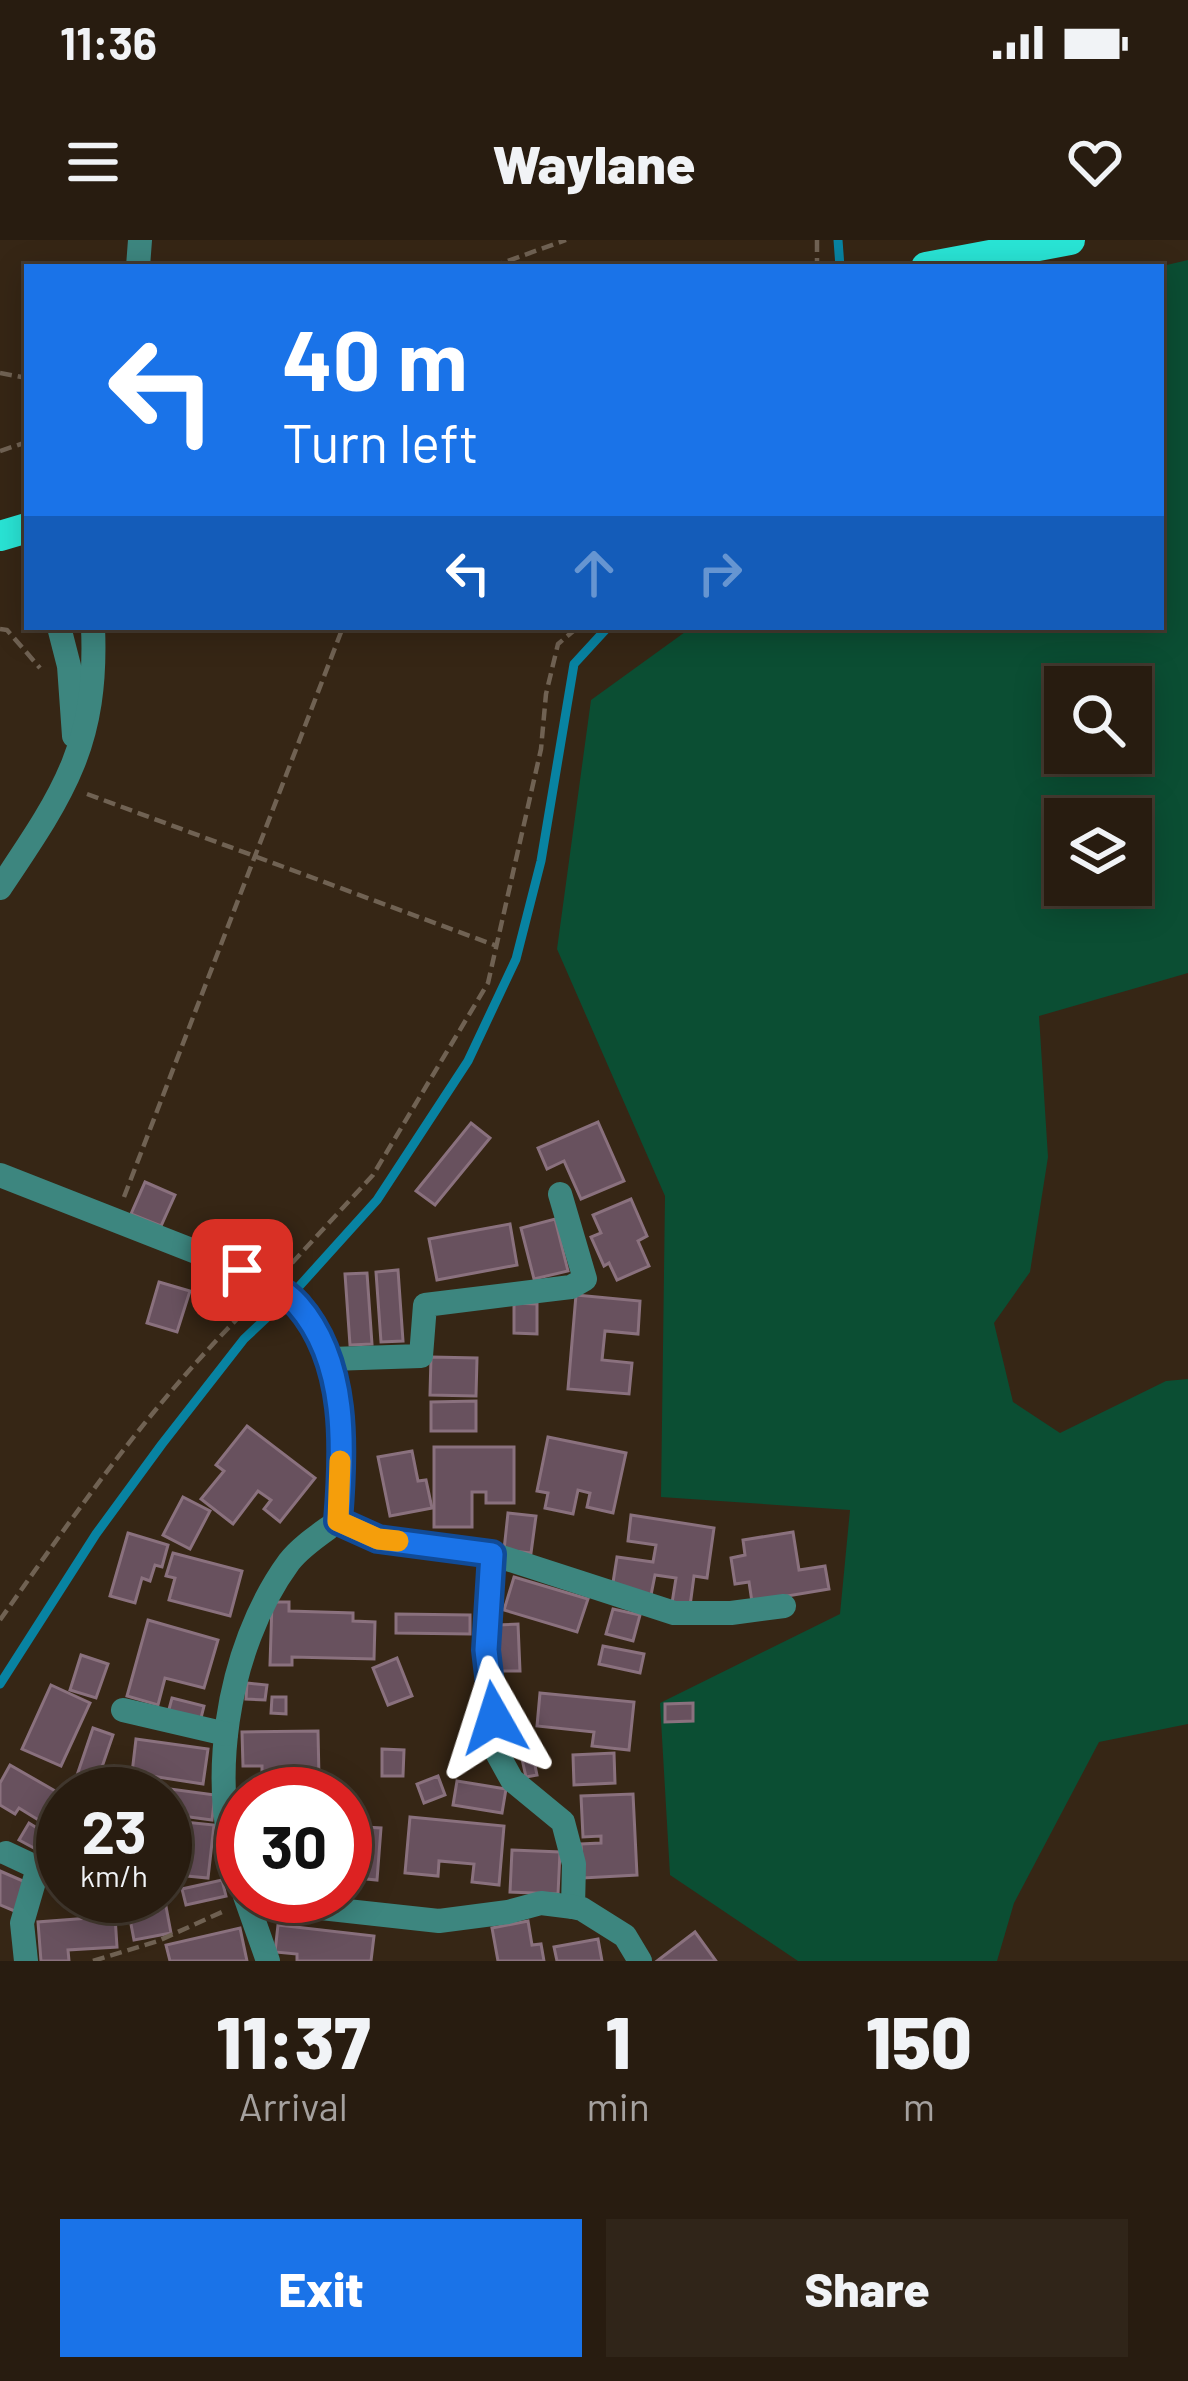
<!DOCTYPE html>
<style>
:root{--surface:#281c10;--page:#302519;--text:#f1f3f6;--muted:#a5a19f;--line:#443a30;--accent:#1a73e8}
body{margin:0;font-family:Barlow,sans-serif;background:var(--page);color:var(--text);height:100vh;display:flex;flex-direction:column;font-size:45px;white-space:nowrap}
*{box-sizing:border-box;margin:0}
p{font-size:39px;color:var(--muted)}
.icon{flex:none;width:66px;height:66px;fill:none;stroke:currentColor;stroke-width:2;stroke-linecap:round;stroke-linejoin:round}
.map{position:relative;height:1721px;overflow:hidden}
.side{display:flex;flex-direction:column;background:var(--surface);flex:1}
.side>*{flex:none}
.hud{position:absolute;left:24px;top:24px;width:1140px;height:366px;border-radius:0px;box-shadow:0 6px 30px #0003,0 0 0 3px var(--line);background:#1a73e8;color:#fff;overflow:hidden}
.fabs{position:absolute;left:1044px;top:426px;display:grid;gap:24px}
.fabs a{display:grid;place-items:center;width:108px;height:108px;border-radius:0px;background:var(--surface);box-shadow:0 6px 30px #0003,0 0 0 3px var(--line);font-size:60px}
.speed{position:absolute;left:36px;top:1527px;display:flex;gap:24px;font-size:60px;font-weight:700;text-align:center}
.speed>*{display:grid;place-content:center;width:156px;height:156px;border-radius:50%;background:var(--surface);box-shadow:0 6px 30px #0003,0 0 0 3px var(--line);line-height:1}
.speed small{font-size:30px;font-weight:400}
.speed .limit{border:18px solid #d22;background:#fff;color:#111}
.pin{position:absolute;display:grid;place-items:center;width:102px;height:102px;color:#fff;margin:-51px;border-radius:24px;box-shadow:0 6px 18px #0006}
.me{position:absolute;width:132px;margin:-66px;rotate:354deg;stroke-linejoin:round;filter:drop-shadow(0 0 9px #0008)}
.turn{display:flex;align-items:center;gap:42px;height:252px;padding:0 60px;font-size:54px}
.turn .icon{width:156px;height:156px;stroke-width:2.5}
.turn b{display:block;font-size:84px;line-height:102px}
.lanes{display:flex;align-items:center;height:114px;padding:0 60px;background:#0003;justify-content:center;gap:60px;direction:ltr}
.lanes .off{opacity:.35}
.eta{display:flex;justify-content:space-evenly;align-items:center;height:204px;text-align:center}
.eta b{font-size:72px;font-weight:800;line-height:84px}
.button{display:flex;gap:24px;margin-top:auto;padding:24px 60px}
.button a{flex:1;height:138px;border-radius:0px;background:var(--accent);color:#fff;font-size:48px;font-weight:800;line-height:138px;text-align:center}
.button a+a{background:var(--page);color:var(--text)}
.status{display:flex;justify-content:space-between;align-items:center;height:84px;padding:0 60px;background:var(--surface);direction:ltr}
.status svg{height:33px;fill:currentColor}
header{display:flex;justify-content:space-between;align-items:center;height:156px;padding:0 60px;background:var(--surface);font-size:54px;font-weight:800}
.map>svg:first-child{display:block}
.green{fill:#0b4e33;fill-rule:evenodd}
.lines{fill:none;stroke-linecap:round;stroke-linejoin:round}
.stream{stroke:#0883a2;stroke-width:9}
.building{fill:#68515e;stroke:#8a717e;stroke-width:3}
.path{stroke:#706253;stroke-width:4.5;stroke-dasharray:12 6;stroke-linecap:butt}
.minor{stroke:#3d867f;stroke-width:24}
.primary{stroke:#29e4d5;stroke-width:30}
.route-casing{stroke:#114b97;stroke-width:30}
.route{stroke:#1a73e8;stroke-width:21}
.slow{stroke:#f59e0b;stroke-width:21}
</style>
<div class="status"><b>11:36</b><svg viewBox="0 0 49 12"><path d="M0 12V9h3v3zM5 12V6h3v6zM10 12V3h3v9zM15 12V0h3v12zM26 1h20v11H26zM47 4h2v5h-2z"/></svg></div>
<header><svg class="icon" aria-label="menu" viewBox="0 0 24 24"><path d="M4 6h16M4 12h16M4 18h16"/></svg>Waylane<svg class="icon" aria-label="heart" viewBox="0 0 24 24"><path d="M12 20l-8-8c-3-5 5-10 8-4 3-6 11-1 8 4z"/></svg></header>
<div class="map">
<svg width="1188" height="1721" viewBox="0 0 1188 1721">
<rect width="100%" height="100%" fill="#362615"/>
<path class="green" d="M1188 20V733L1039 776 1048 917 1030 1032 994 1083 1013 1162 1060 1193 1166 1141 1188 1139V1484L1099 1502 1014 1663 997 1721H798L670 1635 660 1463 840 1374 850 1270 661 1257 665 956 557 709 591 460 692 387H1161V27H1158ZM1065 447H1131V513H1065ZM1065 579H1131V645H1065Z"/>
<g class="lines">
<g class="stream">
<polyline points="838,0 840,27"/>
<polyline points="0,1444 96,1294 162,1204 244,1099 294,1052 377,960 468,821 516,719 541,621 574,424 608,387"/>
</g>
</g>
<g class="building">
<polygon points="598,882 624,941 581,959 564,921 547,929 538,908"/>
<polygon points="471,883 490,898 435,965 416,951"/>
<polygon points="145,942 175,955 161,986 131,974"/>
<polygon points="631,959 647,996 638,1001 649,1026 617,1040 609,1023 604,1026 591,997 601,993 593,975"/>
<polygon points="555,979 568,1031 534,1039 521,988"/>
<polygon points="510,984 517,1025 437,1040 429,999"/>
<polygon points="398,1030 403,1101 381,1102 376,1032"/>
<polygon points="367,1033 372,1104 350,1105 345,1034"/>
<polygon points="159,1042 190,1051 177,1092 147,1083"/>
<polygon points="576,1055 640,1061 638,1094 605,1091 602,1120 632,1123 629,1154 568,1149"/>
<polygon points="514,1063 537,1064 537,1094 514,1093"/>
<polygon points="431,1117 477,1118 476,1156 430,1155"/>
<polygon points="476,1161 476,1191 431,1191 431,1162"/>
<polygon points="247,1186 315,1238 280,1282 264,1269 271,1260 258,1251 233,1284 201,1259 224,1231 216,1225"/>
<polygon points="548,1197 626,1213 613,1273 587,1267 590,1253 578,1250 573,1274 545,1268 548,1253 537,1251"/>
<polygon points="434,1207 514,1207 514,1263 486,1263 486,1252 472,1252 472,1287 434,1287"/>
<polygon points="412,1211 418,1241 426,1240 432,1268 390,1276 378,1217"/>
<polygon points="183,1257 210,1271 190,1309 163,1295"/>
<polygon points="508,1273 536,1276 531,1313 504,1310"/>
<polygon points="631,1275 714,1288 707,1338 694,1336 690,1366 672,1363 676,1338 655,1335 651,1355 612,1349 617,1317 653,1322 656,1305 628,1301"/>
<polygon points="793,1292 799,1330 825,1326 829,1349 752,1362 749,1342 735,1344 731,1318 745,1315 743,1300"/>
<polygon points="128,1293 168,1305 162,1327 155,1325 150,1341 142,1338 135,1363 110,1356"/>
<polygon points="173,1313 242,1331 230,1376 169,1360 175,1338 166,1336"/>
<polygon points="514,1337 588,1359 577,1392 504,1370"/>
<polygon points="272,1362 289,1362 289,1371 353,1373 353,1381 375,1382 374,1419 292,1417 292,1425 270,1425"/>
<polygon points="613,1369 640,1375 633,1401 606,1394"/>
<polygon points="396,1374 470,1375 470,1394 396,1393"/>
<polygon points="148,1380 218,1400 204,1448 165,1438 158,1465 127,1456"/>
<polygon points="518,1384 520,1431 499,1431 497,1385"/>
<polygon points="603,1406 644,1414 640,1433 599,1424"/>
<polygon points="81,1415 108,1424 96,1458 70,1450"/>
<polygon points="397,1418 412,1456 388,1465 373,1428"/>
<polygon points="247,1443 267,1445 265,1460 246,1459"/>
<polygon points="51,1445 90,1463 61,1526 22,1509"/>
<polygon points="540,1453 634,1462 629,1510 592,1506 594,1492 537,1486"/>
<polygon points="272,1457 286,1457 286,1474 271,1473"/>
<polygon points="172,1458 204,1466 200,1482 168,1473"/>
<polygon points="693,1463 693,1481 665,1482 665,1464"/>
<polygon points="525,1478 537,1535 526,1537 520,1510 511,1512 505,1483"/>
<polygon points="93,1488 113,1495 102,1527 124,1534 117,1554 72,1550"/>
<polygon points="318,1491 319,1538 332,1538 332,1554 265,1554 264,1545 273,1545 273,1534 262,1534 262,1526 243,1526 242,1492"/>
<polygon points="136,1499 208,1509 203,1544 132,1533"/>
<polygon points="382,1509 404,1510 403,1536 382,1536"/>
<polygon points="614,1513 615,1543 574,1545 573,1515"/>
<polygon points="10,1525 57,1552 40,1581 19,1568 15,1574 0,1565 0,1543"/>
<polygon points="438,1536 445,1555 424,1563 417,1544"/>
<polygon points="457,1541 506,1549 502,1573 453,1565"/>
<polygon points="170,1549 215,1555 212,1580 167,1574"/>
<polygon points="633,1554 637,1635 583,1638 581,1604 601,1603 601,1596 583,1597 581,1556"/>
<polygon points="55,1556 63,1561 63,1613 58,1621 19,1600 29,1583 37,1588"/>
<polygon points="410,1577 504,1586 499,1645 472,1642 474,1624 439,1621 438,1636 405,1633"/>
<polygon points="165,1580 214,1585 208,1638 165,1634"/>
<polygon points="346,1586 381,1588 377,1640 345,1637"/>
<polygon points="512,1610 560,1612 558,1654 510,1652"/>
<polygon points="0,1631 30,1644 17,1672 0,1665"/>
<polygon points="222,1640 226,1656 186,1665 182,1649"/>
<polygon points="164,1656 171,1693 134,1700 126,1658"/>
<polygon points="115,1676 117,1707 68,1710 69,1721 41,1721 38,1682"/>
<polygon points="528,1681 532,1705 541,1704 544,1721 498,1721 492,1688"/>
<polygon points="278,1685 374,1696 371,1721 297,1721 297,1714 275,1712"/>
<polygon points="240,1688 247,1721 170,1721 166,1705"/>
<polygon points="695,1692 716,1721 657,1721"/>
<polygon points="598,1699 602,1721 557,1721 554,1707"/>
</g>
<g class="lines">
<g class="path">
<polyline points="817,0 817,27"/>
<polyline points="491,27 566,0"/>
<polyline points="0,133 27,138"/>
<polyline points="0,211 27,202"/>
<polyline points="0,389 7,390 40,428"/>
<polyline points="87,554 497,706"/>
<polyline points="124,957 343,387"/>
<polyline points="292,1023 373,935 488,743 541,509 546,454 558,404 578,387"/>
<path d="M0 1380C81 1265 154 1160 254 1062"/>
<polyline points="93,1721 158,1701 222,1672"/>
</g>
<g class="minor">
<polyline points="138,27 140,0"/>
<polyline points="59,387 69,426 74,496"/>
<path d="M0 648C63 554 98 505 93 387"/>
<path d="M0 935 242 1030 272 1044 297 1064 331 1119 338 1170 341 1241 338 1281C322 1293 301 1306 289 1322 226 1408 204 1551 243 1650"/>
<polyline points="331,1119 421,1116 425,1065 571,1047 585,1039 560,954"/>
<polyline points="338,1281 378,1299 492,1314 674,1373 731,1373 784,1366"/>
<polyline points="492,1314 486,1410 497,1513 512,1540 563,1582 574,1624 573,1667"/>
<polyline points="123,1470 226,1494"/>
<polyline points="6,1613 38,1628 22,1683 26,1721"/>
<polyline points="245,1656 268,1721"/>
<polyline points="247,1660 439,1681 508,1672 541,1663 573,1667 582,1669 625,1696 640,1721"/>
</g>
<g class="primary">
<polyline points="926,27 1070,0"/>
<polyline points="0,296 27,288"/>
</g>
</g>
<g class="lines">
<defs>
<path id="route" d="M242 1030C262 1039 283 1048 298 1065 348 1122 344 1209 338 1281L378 1299 492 1314 486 1410 494 1478"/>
</defs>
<use href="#route" class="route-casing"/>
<use href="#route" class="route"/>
<polyline class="slow" points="340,1221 338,1281 378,1299 398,1301"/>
</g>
</svg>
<div class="fabs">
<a><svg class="icon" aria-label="search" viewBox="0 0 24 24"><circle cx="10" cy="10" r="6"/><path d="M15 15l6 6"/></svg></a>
<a><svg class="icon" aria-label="layers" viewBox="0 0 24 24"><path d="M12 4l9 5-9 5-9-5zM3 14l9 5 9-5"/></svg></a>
</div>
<div class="speed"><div>23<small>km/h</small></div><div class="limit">30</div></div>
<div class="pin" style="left:242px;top:1030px;background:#d93025"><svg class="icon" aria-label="arrive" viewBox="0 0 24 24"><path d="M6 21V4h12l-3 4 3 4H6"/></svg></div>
<svg class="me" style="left:494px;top:1478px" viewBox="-20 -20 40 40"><path d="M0-17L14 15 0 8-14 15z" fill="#1a73e8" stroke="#fff" stroke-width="4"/></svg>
<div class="hud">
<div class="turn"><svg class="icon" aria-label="left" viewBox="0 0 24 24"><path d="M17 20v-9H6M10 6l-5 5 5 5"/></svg><div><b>40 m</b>Turn left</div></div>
<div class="lanes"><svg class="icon" aria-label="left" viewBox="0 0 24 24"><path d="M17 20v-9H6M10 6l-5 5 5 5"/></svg><svg class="icon off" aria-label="ahead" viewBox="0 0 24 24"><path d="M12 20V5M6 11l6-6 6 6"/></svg><svg class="icon off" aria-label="right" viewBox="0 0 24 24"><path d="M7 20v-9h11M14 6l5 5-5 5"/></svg></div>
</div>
</div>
<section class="side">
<div class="eta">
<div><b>11:37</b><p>Arrival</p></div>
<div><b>1</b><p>min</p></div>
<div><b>150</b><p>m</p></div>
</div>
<div class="button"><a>Exit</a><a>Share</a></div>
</section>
